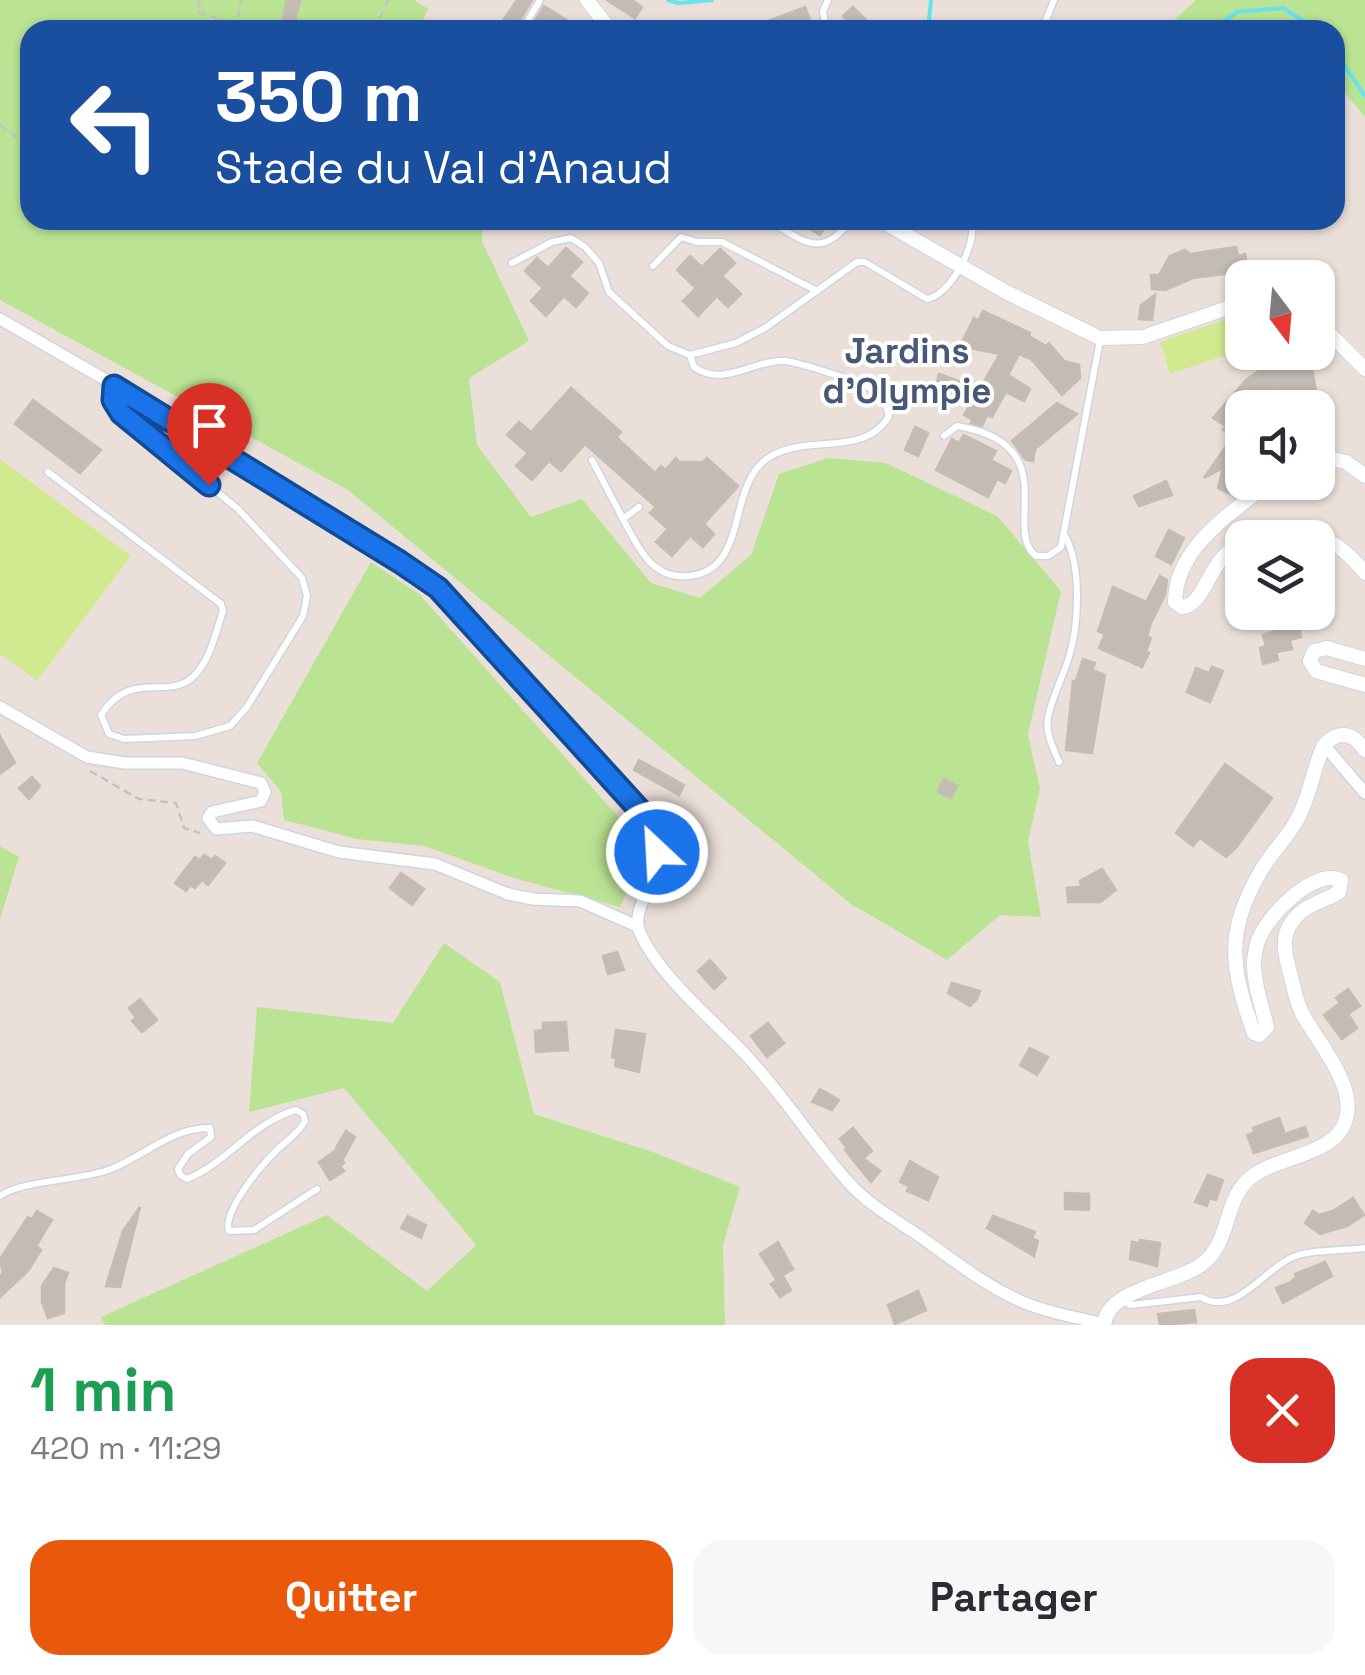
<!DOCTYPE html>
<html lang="fr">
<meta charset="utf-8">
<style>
:root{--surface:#fff;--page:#f7f7f7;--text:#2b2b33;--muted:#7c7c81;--accent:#ea580c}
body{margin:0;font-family:"Space Grotesk",sans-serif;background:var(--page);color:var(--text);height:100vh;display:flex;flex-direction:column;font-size:38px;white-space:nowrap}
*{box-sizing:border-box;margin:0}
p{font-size:32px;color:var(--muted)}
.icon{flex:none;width:55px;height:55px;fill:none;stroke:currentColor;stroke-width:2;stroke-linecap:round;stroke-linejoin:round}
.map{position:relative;height:1325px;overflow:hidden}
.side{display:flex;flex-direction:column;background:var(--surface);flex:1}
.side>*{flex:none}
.banner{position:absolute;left:20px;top:20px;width:1325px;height:210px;border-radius:30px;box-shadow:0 2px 8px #0004;background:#1a4fa0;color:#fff;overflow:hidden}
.needle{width:65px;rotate:164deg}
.buttons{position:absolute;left:1225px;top:260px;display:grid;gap:20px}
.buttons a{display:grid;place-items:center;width:110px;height:110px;border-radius:20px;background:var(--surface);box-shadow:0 2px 8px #0004;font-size:50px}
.pin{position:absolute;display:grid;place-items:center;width:85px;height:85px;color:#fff;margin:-102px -42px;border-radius:50% 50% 50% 0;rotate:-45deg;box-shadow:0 0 10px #0007}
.pin .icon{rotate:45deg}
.me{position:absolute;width:110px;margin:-55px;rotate:335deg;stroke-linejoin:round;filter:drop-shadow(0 0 8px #0008)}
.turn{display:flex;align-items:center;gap:35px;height:210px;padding:0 30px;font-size:45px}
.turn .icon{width:130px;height:130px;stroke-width:2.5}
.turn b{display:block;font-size:70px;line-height:85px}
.round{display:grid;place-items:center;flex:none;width:105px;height:105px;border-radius:30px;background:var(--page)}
.summary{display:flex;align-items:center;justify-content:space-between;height:170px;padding:0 30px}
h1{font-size:60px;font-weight:800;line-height:75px;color:#1e9e55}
.button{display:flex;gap:20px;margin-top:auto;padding:20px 30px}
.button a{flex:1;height:115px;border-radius:30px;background:var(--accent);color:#fff;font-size:40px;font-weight:800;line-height:115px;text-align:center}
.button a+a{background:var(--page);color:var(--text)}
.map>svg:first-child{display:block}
.green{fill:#bbe394}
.pitch{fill:#d2ea8f}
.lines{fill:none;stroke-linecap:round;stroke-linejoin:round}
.stream{stroke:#6ae1ef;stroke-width:4}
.building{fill:#c2bcb5;stroke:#c6bcb3;stroke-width:2.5}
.service-casing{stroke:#ced5e1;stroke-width:9}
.minor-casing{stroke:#ced5e1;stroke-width:14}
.tertiary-casing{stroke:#ced5e1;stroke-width:16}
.path{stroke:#c3c3c3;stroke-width:2.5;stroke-dasharray:8 5;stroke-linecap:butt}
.service{stroke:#fff;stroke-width:6}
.minor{stroke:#fff;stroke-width:11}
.tertiary{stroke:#fff;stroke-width:14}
.route-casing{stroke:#114b97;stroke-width:25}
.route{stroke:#1a73e8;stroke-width:18}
.labels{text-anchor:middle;stroke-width:8;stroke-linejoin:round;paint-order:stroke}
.neighbourhood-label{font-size:35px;font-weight:bold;fill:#485978;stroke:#fff}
</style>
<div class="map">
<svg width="1365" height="1325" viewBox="0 0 1365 1325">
<rect width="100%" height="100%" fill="#ebe0d9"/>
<g class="green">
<polygon points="0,0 414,0 428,9 419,30 30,30 30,220 482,220 482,241 529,341 469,378 477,445 531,517 582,499 651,583 700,598 751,555 779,474 828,458 886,463 997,516 1061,591 1028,734 1040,789 1028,841 1041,917 1000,915 947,960 851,904 348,490 0,300"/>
<polygon points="1196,0 1365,0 1365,117 1335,81 1335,30 1148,30 1171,23"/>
<polygon points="371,562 419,594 631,831 635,872 620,907 517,879 424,846 357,839 284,820 281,792 257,763"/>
<polygon points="0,846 19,857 0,919"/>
<polygon points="444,943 500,982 534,1114 653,1152 740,1187 723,1245 725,1325 105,1325 101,1317 327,1215 427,1291 476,1245 344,1088 249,1112 257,1007 393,1023"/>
</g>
<g class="pitch">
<polygon points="1230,318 1241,350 1170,374 1160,342"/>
<polygon points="0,459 131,556 37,681 0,654"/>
</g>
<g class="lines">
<g class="stream">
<polyline points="668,0 679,3 712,0"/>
<polyline points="928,30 931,0"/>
<polyline points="1211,30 1237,12 1283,8 1318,30"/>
<polyline points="1335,52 1365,96"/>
</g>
</g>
<g class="building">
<polygon points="287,0 300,0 295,21 283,18"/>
<polygon points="517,0 532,0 516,27 504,19"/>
<polygon points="607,0 632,0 642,7 635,18"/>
<polygon points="544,6 565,19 581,30 555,30 536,19"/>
<polygon points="805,7 814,30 750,30 771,20"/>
<polygon points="853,7 876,30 850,30 844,23 847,20 843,16"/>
<polygon points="795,220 829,220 820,235"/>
<polygon points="1236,247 1238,256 1245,254 1248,271 1193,278 1165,290 1152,289 1151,275 1159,275 1170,256 1185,250 1190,254"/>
<polygon points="566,248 582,262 569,276 588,293 576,307 564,296 546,316 531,301 543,288 525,271 537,258 548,268"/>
<polygon points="720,249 735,263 722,276 741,294 728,307 717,296 698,316 683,301 696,288 677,270 690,256 702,267"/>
<polygon points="1155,295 1152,320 1139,319 1141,305"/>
<polygon points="983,311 1030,333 1029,336 1046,346 1049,343 1064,361 1079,365 1080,378 1062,395 1031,359 1019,354 1008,375 1030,389 1024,401 1006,392 992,417 987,415 982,426 971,423 973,420 964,415 1000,354 960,346 974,318 978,321"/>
<polygon points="1276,352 1309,352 1319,408 1280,408 1275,387 1248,408 1242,408 1242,486 1235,496 1218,488 1223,468 1204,478 1233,436 1223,430 1226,426 1213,418 1246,380 1279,357"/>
<polygon points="939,374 959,381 955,394 935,388"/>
<polygon points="571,388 621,432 616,437 655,473 661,466 665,470 676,458 679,462 703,462 707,458 738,486 704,524 714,534 703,547 690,536 672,556 656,542 668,529 650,513 656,507 585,444 561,471 549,461 532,480 516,466 528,453 507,435 519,422 531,432"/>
<polygon points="33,400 101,450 80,473 15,424"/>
<polygon points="1057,403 1077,414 1035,449 1033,461 1026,460 1012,441"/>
<polygon points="915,427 928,433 918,456 905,450"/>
<polygon points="964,435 996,451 991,460 1011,471 1005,483 997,479 988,497 936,470 952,439 959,443"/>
<polygon points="1166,481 1172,495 1139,506 1134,496"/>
<polygon points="1169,530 1184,538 1171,564 1156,556"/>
<polygon points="1160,576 1167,580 1165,595 1151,623 1147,636 1151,638 1146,651 1149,653 1142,667 1099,648 1105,634 1098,631 1113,587 1146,602"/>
<polygon points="1298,624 1301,637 1290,640 1292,649 1276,652 1278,660 1263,664 1260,648 1266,646 1263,635"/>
<polygon points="1083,659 1095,663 1092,670 1105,675 1092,753 1066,750 1073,681 1076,681"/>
<polygon points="1212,667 1223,671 1210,702 1187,692 1196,668 1209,673"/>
<polygon points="0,736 15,763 0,774"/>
<polygon points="639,760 684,785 679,795 634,770"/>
<polygon points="1225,764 1272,798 1236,848 1226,857 1200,838 1193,846 1176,833"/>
<polygon points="32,777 40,786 29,799 19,788"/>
<polygon points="944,779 957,786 951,798 938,792"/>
<polygon points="204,855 212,860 215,856 225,863 208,885 202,880 195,888 190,885 186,891 175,883 195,857 200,860"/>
<polygon points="1102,869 1116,890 1100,902 1068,902 1067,888 1081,887 1080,881"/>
<polygon points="401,873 424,889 412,905 390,888"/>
<polygon points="617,952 624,970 608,974 603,956"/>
<polygon points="710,960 726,978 714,989 698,971"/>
<polygon points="952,983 980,991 977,999 970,1006 948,993"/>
<polygon points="1348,989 1360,1006 1348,1014 1357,1028 1342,1039 1324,1015 1340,1003 1336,998"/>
<polygon points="140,999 157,1020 142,1032 132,1021 136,1018 129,1008"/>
<polygon points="566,1022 568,1050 536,1052 535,1031 543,1030 543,1023"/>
<polygon points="768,1023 784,1043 767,1057 751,1036"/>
<polygon points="616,1030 645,1034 639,1072 615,1066 616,1058 612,1057"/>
<polygon points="1030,1048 1048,1057 1037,1075 1020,1065"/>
<polygon points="820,1089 839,1100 832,1110 812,1102"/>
<polygon points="1279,1118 1285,1134 1305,1127 1308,1136 1254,1153 1247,1135 1255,1132 1253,1128"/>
<polygon points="853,1128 872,1151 863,1158 880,1171 871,1182 845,1150 847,1148 840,1139"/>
<polygon points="346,1131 355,1137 343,1159 336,1148"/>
<polygon points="336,1150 344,1163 340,1166 344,1171 330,1180 319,1162"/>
<polygon points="910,1161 938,1177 928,1200 907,1191 909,1186 900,1182"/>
<polygon points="1208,1175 1223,1180 1216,1200 1209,1198 1207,1206 1195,1202"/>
<polygon points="1065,1193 1089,1194 1089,1210 1065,1209"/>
<polygon points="1353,1198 1364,1215 1347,1226 1320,1234 1305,1223 1313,1211 1319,1215 1333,1211"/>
<polygon points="140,1207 120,1287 106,1286 123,1231"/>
<polygon points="37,1211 52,1220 36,1246 41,1250 28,1271 0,1297 0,1276 3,1273 0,1259 28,1217 32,1219"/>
<polygon points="408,1216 426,1225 421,1238 401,1228"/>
<polygon points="993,1216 1035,1232 1032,1238 1038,1241 1034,1256 987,1228"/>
<polygon points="1140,1240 1160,1243 1157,1266 1130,1259 1132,1242 1140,1243"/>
<polygon points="778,1242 793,1269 776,1279 760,1254"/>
<polygon points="1325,1262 1332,1276 1283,1303 1276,1288 1291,1282 1296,1277 1295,1274"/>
<polygon points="54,1268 68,1273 64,1283 64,1313 48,1318 42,1302 42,1286"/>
<polygon points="783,1276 791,1290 780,1297 771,1284"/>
<polygon points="918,1291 926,1310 895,1324 888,1305"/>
<polygon points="1194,1310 1196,1322 1160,1325 1158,1314"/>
</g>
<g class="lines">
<defs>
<g id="service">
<polyline points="522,30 540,0"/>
<polyline points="826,30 823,11 828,0"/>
<polyline points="1042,30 1054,0"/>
<path d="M768 220C802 240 821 261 851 220"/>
<path d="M512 263 552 242 571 238 585 247 599 263 609 292 668 346 690 355 736 343 765 328 857 262H865L927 299C950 296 979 242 971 220"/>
<polyline points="653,266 681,237 697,242 722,242 817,291"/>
<path d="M944 436 957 426C1067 444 1001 529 1036 556H1048L1061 547 1100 340"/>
<polyline points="592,460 623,519"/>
<path d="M48 472 221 604 223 611C216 632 210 661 193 677 167 701 131 668 101 715L109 734 124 739 195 736 230 726 247 707 303 616 307 596 302 578 238 509 121 413 113 400 114 386"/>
<path d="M639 507 623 519C637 546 652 580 688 576 748 571 727 492 764 461 800 431 864 460 889 416 887 406 882 397 873 390 860 382 799 362 784 361 752 360 724 388 694 367L690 355"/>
<path d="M1059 762C1053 748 1045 732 1048 717 1052 697 1063 677 1069 657 1079 624 1082 564 1064 534"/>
<path d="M0 1196C23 1180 78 1181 108 1170 142 1158 172 1127 210 1128L211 1137 188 1154 178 1169 180 1175 187 1179C227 1163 253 1122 296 1110L303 1114 305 1121C299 1133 287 1140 277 1150 262 1164 222 1212 229 1231L254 1230 317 1189"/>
<path d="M1121 1300 1131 1305 1201 1297C1235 1318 1265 1268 1293 1257 1313 1249 1343 1251 1365 1248"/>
</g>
<g id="minor">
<path d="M0 319 137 398 400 561 438 588 645 817C674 873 627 904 640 933 661 978 710 1017 744 1053 782 1093 812 1141 849 1183 867 1203 892 1218 915 1233 948 1256 980 1282 1016 1299 1043 1312 1075 1317 1104 1324"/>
<polyline points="0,707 87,757 125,763 182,763 261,783 265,792 261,801 212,812 208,818 216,829 252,826 339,852 435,864 508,894 533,899 580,901 637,926"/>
<polyline points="1324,745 1365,793"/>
</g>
<g id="tertiary">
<polyline points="587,0 610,30"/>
<polyline points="880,220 1006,292 1100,338 1143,337 1242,303"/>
<polyline points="1318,322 1365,369"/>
<polyline points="1318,456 1346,462 1365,476"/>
<path d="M1256 538C1306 527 1333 533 1365 573"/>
<path d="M1242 543C1207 558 1207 605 1182 607L1175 602C1176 546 1231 514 1270 482"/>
<polyline points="1365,659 1327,648 1314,651 1310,661 1316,671 1365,685"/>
<path d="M1104 1325C1107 1288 1176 1284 1202 1264 1233 1241 1222 1197 1254 1175 1279 1157 1323 1156 1341 1130 1365 1093 1318 1044 1302 1013 1295 999 1293 983 1289 969 1284 950 1281 935 1294 919 1306 904 1323 902 1339 892L1341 880C1313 868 1267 916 1258 941 1256 946 1254 958 1254 964 1254 985 1262 1007 1267 1027L1259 1035 1254 1033C1231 968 1224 932 1262 869 1272 852 1288 837 1298 818 1310 796 1313 768 1324 745 1339 729 1353 733 1365 750"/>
</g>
</defs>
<use href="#service" class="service-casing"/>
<use href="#minor" class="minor-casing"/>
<use href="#tertiary" class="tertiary-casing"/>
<g class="path">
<polyline points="200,0 197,12 236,25 269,30"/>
<polyline points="235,30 241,0"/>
<polyline points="374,30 388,0"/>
<polyline points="0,125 30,147"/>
<polyline points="90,771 139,799 176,803 184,828 200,833"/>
</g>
<use href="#service" class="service"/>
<use href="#minor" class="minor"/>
<use href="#tertiary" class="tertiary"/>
</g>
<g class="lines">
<defs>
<polyline id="route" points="209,485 121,413 113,400 114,386 400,562 438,588 646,817 654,833 657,852"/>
</defs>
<use href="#route" class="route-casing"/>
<use href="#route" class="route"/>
</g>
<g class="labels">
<g class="neighbourhood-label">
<text x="907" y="363">Jardins<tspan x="907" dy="40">d'Olympie</tspan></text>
</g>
</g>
</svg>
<div class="buttons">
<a><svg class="needle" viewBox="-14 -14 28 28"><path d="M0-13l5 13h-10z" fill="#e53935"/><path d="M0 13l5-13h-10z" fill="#7c7c81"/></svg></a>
<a><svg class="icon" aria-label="sound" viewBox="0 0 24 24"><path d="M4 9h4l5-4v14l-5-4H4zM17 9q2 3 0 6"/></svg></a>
<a><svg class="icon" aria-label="layers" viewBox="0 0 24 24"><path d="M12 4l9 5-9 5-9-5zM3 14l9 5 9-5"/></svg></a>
</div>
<div class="pin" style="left:209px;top:485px;background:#d93025"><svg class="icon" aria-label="arrive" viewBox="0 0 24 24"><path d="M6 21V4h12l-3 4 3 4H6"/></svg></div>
<svg class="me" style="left:657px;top:852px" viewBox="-20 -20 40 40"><circle r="17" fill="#1a73e8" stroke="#fff" stroke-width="3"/><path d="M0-11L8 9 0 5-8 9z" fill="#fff"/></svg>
<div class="banner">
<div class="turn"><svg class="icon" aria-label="left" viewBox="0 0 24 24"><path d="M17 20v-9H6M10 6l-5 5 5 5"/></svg><div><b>350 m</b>Stade du Val d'Anaud</div></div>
</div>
</div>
<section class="side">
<div class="summary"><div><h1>1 min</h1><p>420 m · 11:29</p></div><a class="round" style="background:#d93025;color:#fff"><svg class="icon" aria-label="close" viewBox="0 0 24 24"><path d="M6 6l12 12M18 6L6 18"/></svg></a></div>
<div class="button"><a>Quitter</a><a>Partager</a></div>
</section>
